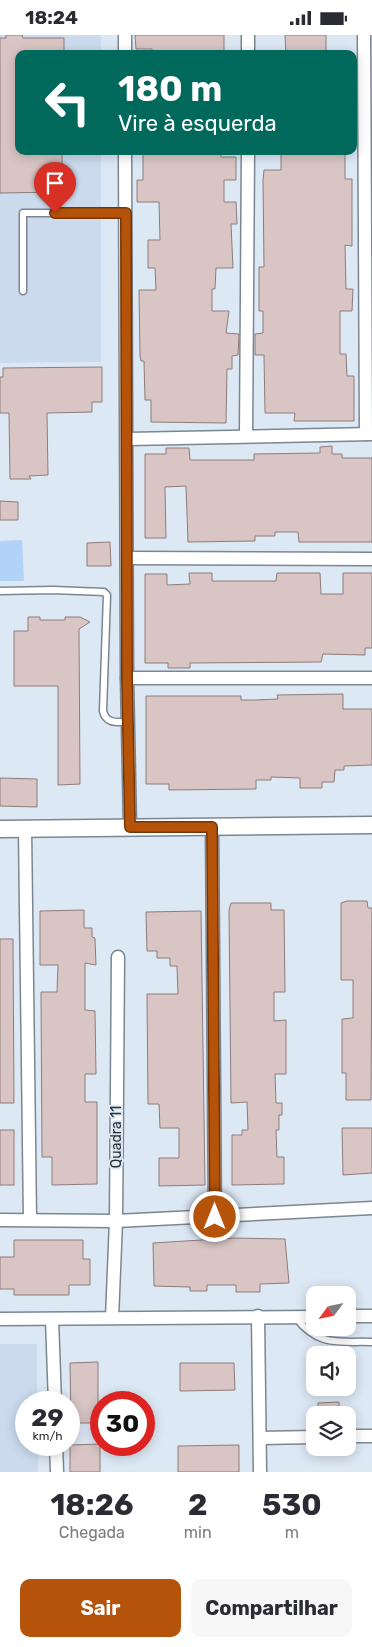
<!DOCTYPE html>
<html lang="pt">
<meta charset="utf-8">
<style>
:root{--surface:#fff;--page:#f7f7f7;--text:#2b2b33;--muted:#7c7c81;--accent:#b45309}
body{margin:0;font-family:Rubik,sans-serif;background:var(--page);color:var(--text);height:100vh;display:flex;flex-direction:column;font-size:19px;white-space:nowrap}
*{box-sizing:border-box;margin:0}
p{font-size:16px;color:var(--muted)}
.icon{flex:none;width:28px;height:28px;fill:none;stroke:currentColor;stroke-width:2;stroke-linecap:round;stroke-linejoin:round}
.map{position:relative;height:1437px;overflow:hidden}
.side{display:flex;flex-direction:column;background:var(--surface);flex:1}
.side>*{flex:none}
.hud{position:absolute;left:15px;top:15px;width:342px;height:105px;border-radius:10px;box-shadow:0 2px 12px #0003;background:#00695c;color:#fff;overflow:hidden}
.needle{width:32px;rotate:237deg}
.fabs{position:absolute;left:306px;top:1251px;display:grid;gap:10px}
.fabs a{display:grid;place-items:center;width:50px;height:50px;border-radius:10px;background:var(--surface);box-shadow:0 2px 12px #0003;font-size:25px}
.speed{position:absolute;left:15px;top:1356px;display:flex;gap:10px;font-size:25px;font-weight:700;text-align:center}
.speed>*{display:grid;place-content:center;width:65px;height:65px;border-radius:50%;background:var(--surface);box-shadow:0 2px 12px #0003;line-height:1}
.speed small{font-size:12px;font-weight:400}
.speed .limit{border:8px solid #d22;background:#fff;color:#111}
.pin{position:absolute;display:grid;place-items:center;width:42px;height:42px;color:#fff;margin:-51px -21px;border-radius:50% 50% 50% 0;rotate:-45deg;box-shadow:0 0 5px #0007}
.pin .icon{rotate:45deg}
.me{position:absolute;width:55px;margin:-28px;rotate:0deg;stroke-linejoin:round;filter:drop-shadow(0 0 4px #0008)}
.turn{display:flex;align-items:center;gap:18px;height:105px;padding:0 20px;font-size:22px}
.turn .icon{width:65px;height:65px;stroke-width:2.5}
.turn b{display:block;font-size:35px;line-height:42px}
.eta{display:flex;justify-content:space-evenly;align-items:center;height:85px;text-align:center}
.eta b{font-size:30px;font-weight:700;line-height:35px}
.action{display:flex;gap:10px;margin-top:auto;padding:10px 20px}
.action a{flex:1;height:58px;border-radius:10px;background:var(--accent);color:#fff;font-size:20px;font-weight:700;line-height:58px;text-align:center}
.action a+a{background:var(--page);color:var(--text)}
.status{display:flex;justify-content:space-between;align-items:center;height:35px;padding:0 25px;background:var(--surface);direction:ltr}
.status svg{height:14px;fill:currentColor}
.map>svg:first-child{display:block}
.built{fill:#cbdbed}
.green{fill:#b2d2f7}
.building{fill:#d8c5c4;stroke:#8e7c7b}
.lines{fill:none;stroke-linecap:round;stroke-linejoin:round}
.service-casing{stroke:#7c8692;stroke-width:9}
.minor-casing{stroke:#7c8692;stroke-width:15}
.tertiary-casing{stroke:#7c8692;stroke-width:19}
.service{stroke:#fff;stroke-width:6}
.minor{stroke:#fff;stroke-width:12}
.tertiary{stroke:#fff;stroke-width:16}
.route-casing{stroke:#753606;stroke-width:12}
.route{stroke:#b45309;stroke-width:9}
.labels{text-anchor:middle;stroke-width:4;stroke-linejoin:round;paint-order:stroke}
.street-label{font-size:14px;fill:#272b30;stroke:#dde8f5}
</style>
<div class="status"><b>18:24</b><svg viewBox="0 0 49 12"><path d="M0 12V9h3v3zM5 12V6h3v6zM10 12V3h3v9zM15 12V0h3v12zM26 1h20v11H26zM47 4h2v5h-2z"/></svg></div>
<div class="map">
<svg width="372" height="1437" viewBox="0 0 372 1437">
<rect width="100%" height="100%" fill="#dde8f5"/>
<g class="built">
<polygon points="0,0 101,0 101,19 19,19 19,116 101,116 101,327 0,328"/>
<polygon points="0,1309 37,1309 37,1367 26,1368 26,1410 38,1410 38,1437 0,1437"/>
</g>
<polygon class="green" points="22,505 24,546 0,546 0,506"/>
<g class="building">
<polygon points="6,0 22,0 23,3 64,3 64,19 19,19 19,116 62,116 62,157 0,158 0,3 6,3"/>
<polygon points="135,0 224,0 224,19 152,19 152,14 136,14"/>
<polygon points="285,0 326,0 326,19 286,19"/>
<polygon points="143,116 221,116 221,122 236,122 236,145 224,145 224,167 236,167 237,189 231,189 233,233 216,233 215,254 212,254 212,276 229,276 226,298 239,299 238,320 232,321 232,334 227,334 226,388 151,387 151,365 145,365 144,326 141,326 140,321 139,255 156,255 155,233 148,233 148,205 160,205 159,167 137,167 137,145 143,145"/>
<polygon points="281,116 345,116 345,144 352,144 352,211 345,210 346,254 353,254 352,276 340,276 340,319 346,319 347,341 354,341 354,386 294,386 295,378 265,378 264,320 255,320 255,299 263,298 263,276 259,276 259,232 264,232 263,145 264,135 281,135"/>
<polygon points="102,332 102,367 92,367 92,377 47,378 48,440 29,441 31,444 10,444 9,378 0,378 0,342 3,342 3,333"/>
<polygon points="332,411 332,419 342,419 342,423 372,423 372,507 299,507 298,497 275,497 275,501 255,501 255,506 188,507 186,451 165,452 166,503 145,503 145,419 166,419 166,413 189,413 190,425 254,425 254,419 320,418 320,412"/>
<polygon points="0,466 18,467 18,485 0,485"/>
<polygon points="110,507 111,531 87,531 87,508"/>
<polygon points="189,538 212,538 212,546 276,546 277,538 320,538 321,559 343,559 343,538 372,538 372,613 365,613 365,620 323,619 321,627 190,628 190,633 168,633 168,628 145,628 145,539 167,539 167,550 190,549"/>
<polygon points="28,582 40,582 40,585 65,585 65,582 80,582 90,587 79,594 80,749 58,750 58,651 14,651 14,596 28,596"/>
<polygon points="343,659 343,674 372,674 372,730 344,731 344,735 335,735 334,747 322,747 322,753 300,753 300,743 271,742 271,745 256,745 256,754 169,755 169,749 146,749 146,661 241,661 241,665 256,665 278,664 277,660"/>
<polygon points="0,743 37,744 37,772 0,771"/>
<polygon points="347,866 367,866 368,873 372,873 371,1065 346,1065 346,1038 342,1038 342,984 353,983 353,945 341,945 341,868"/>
<polygon points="231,868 271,868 271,875 284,875 285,957 274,957 274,986 286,985 286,1039 275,1039 276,1068 282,1068 282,1080 279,1080 279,1095 276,1095 277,1122 284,1122 284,1149 232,1150 232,1100 242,1100 242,1095 248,1095 247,1067 231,1068 229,875"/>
<polygon points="84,875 84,893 92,893 92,902 95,903 96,930 85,928 85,975 95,976 96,1039 85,1039 85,1067 97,1067 97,1149 52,1150 52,1122 42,1122 41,957 57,957 58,930 40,930 40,876"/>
<polygon points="201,876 205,1150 159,1151 159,1123 179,1123 179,1093 160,1093 159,1069 148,1069 147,959 178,959 177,931 170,931 170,923 157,923 157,916 147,916 146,877"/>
<polygon points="0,904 13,904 14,1068 0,1068"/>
<polygon points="342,1093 372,1093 372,1138 343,1140"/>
<rect x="0" y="1095" width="14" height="55"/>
<polygon points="233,1203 285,1204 289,1248 260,1249 260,1257 236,1257 236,1250 207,1250 207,1256 190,1256 190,1252 154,1251 153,1208"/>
<polygon points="14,1205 83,1205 83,1224 90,1224 90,1250 69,1250 69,1260 14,1260 14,1254 0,1254 0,1222 14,1222"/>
<polygon points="98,1327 98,1388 71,1388 70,1328"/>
<polygon points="180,1328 234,1328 235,1355 180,1356"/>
<polygon points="339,1367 339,1380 318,1380 318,1368"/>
<polygon points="100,1409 100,1437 70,1437 70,1410"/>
<polygon points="239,1410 239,1437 178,1437 178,1411"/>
</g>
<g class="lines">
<defs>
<g id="service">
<polyline points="23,256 23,178 126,178"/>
<path d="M0 556 53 555 104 557 107 560 103 676C106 689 117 687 128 687"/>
<path d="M296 1283C319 1312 338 1306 372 1307"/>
</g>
<g id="minor">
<polyline points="125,0 125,19"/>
<polyline points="364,0 366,399"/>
<polyline points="248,19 248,0"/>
<polyline points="125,116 127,643 130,792"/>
<polyline points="246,401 248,116"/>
<polyline points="128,404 372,399"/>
<polyline points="128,523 372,524"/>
<polyline points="127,643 372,643"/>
<polyline points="212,792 215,1182"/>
<polyline points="25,794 30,1184"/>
<polyline points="0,1185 116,1186 372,1173"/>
<polyline points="258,1281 260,1437"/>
<polyline points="348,1281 372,1281"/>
<polyline points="112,1283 116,1186 118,922"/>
<polyline points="0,1284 315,1282"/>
<polyline points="52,1284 55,1368"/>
<polyline points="348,1401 372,1401"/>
<polyline points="260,1403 315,1402"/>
<polyline points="56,1410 57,1437"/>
</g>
<polyline id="tertiary" points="0,794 372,790"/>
</defs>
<use href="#service" class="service-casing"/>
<use href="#minor" class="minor-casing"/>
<use href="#tertiary" class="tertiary-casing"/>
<use href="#service" class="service"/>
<use href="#minor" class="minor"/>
<use href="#tertiary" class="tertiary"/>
</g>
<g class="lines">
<defs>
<polyline id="route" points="55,178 126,178 127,643 130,792 212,792 215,1182"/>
</defs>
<use href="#route" class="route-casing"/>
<use href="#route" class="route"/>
</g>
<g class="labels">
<g class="street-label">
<text transform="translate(116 1102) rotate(-90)" y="5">Quadra 11</text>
</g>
</g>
</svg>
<div class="fabs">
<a><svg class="needle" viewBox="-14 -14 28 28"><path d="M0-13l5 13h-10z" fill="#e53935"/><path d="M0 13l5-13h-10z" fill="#7c7c81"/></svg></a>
<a><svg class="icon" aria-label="sound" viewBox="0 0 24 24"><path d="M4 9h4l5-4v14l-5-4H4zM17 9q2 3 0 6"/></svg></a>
<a><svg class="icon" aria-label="layers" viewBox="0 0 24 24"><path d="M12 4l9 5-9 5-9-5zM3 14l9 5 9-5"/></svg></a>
</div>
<div class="speed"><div>29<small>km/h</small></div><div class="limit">30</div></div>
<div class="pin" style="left:55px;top:178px;background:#d93025"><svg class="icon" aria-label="arrive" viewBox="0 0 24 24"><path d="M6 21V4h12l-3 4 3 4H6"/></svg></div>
<svg class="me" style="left:215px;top:1182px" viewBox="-20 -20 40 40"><circle r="17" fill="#b45309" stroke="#fff" stroke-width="3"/><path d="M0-11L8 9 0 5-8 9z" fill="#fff"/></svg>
<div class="hud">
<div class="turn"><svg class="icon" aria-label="left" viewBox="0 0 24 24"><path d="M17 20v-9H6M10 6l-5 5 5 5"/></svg><div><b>180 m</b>Vire à esquerda</div></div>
</div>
</div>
<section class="side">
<div class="eta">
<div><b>18:26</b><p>Chegada</p></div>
<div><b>2</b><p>min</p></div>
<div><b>530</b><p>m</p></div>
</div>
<div class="action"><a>Sair</a><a>Compartilhar</a></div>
</section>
